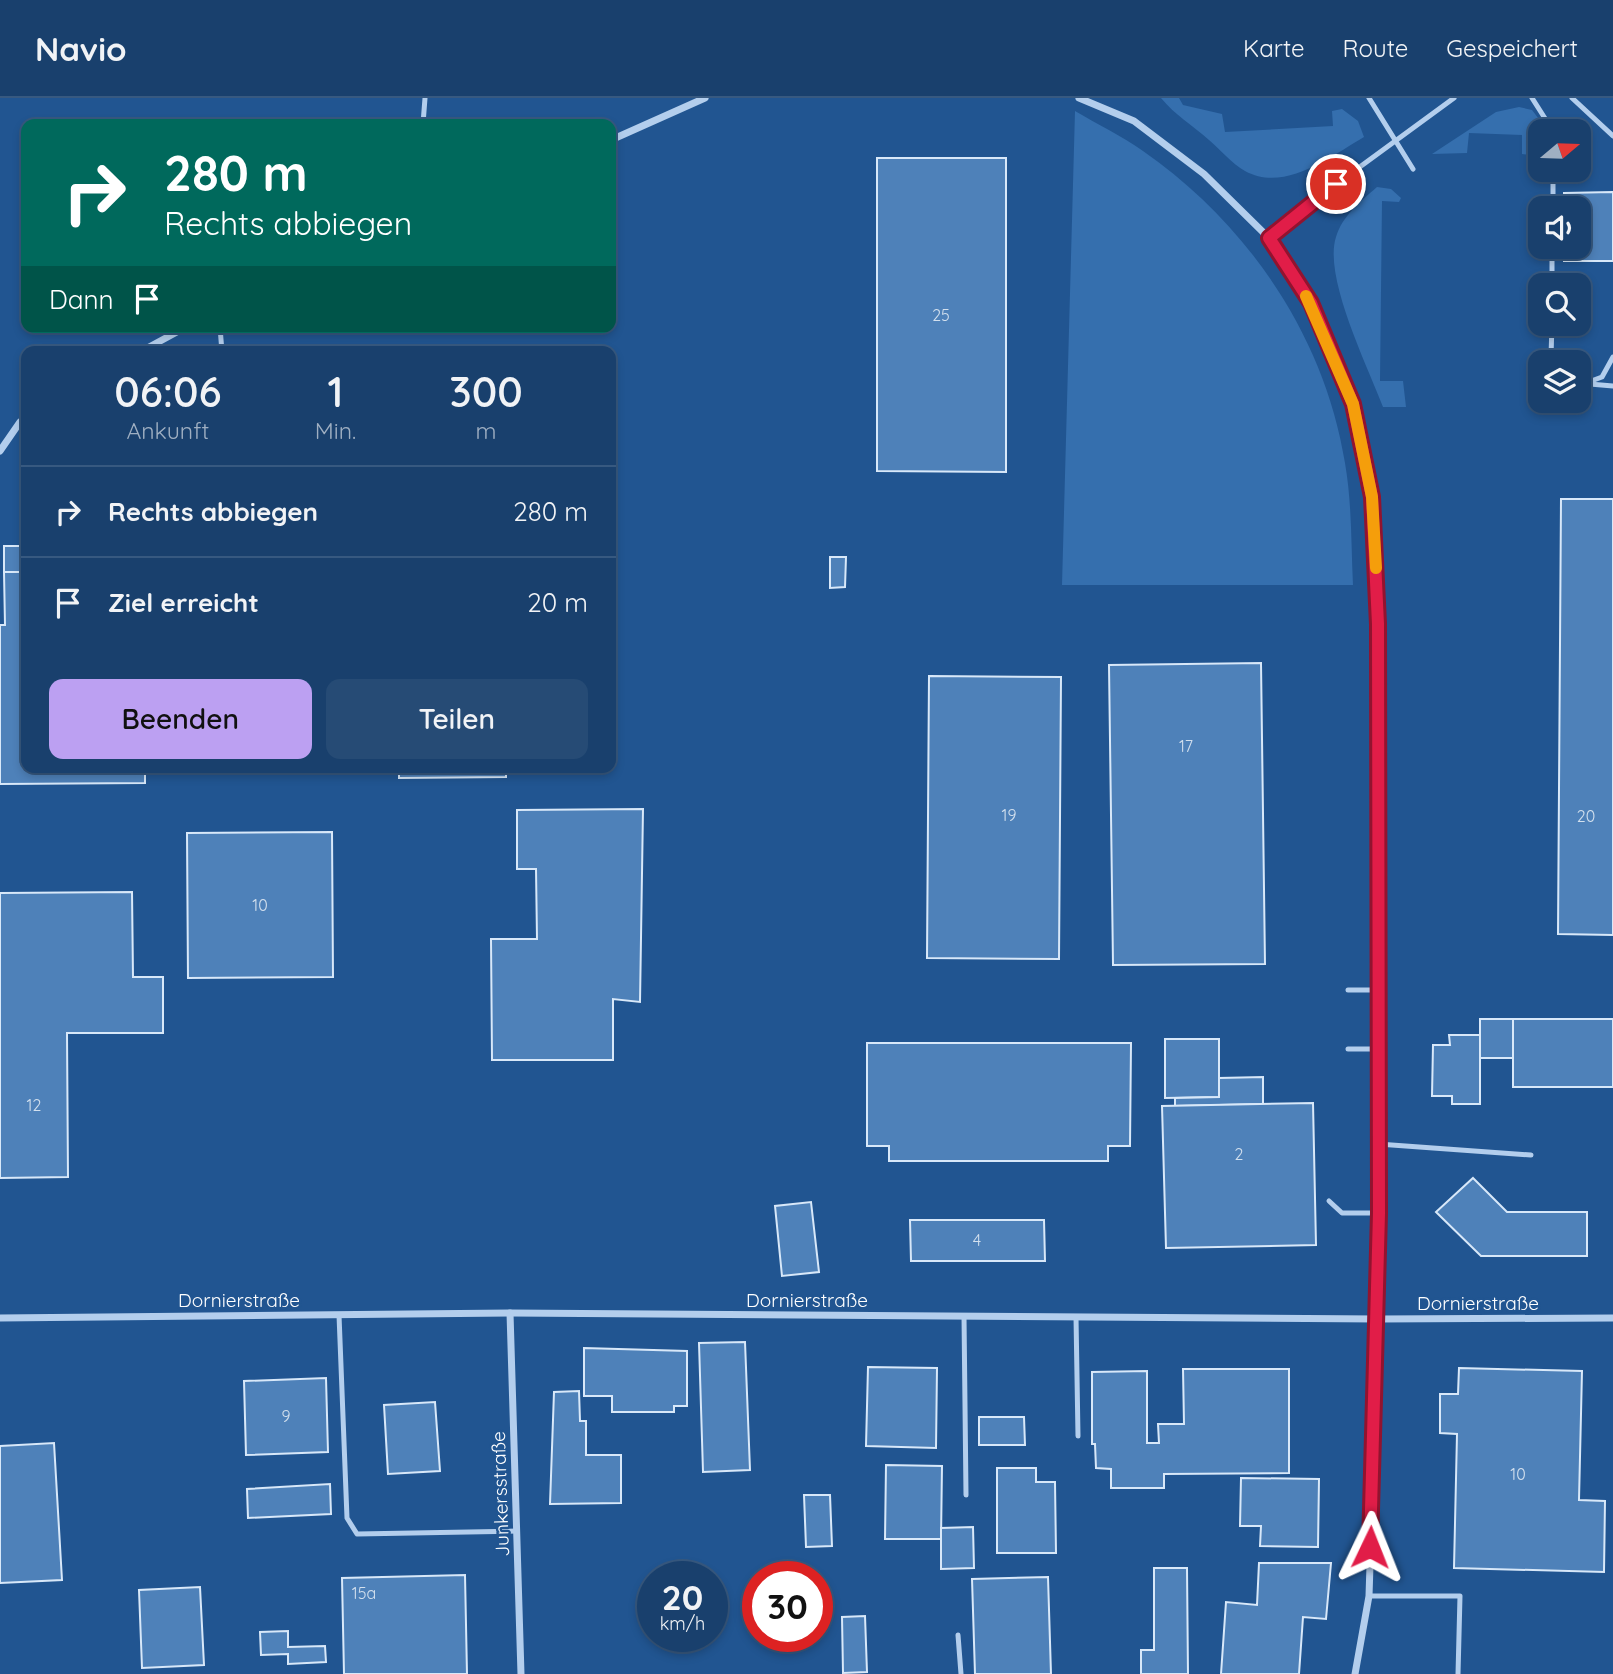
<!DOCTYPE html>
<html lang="de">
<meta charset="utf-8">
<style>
:root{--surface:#19406d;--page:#264b75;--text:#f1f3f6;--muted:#9fafc2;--line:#375980;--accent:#bca0f2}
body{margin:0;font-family:Quicksand,sans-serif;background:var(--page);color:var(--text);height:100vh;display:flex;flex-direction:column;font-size:26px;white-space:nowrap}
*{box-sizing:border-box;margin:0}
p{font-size:23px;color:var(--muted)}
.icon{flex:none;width:38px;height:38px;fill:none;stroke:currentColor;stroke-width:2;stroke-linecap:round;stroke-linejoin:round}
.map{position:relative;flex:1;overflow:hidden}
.sheet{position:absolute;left:21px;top:248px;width:595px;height:427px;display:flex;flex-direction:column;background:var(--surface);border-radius:14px;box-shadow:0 4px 10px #0003,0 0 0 2px var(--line)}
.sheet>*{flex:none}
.guide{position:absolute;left:21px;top:21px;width:595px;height:214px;border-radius:14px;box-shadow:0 4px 10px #0003,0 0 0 2px var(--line);background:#00695c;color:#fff;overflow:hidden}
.needle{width:46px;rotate:71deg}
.buttons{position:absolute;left:1528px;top:21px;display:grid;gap:14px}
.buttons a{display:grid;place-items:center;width:63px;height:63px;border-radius:14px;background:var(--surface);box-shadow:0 4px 10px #0003,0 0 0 2px var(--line);font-size:35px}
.speed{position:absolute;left:637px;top:1463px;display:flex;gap:14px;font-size:35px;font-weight:700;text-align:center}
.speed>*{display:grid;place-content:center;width:91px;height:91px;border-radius:50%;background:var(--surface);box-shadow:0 4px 10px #0003,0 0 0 2px var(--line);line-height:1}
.speed small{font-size:18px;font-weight:400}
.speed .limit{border:10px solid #d22;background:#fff;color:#111}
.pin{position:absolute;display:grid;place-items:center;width:60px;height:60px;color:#fff;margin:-30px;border:4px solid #fff;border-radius:50%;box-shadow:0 2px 7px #0007}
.me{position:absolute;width:77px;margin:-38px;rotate:2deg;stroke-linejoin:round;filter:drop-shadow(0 0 5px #0008)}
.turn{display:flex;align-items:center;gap:24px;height:147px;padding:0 28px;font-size:32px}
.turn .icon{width:91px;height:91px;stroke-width:2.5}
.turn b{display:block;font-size:49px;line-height:60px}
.then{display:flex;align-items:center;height:66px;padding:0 28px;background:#0003;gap:14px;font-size:26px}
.eta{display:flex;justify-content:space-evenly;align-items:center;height:119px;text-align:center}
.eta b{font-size:42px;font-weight:600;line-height:49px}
.primary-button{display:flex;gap:14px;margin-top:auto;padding:14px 28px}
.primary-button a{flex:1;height:80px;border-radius:14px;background:var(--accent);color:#111;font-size:28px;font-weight:600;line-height:80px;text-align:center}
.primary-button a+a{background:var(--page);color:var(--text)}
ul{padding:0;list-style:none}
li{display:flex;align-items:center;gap:21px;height:91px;padding:0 28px;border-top:2px solid var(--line)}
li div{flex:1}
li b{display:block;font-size:26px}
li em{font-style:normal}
header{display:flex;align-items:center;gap:42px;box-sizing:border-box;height:98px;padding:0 35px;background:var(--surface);border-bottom:2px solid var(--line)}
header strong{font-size:33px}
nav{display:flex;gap:38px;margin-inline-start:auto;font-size:24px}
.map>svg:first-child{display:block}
.green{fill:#356fae}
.building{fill:#4e81b9;stroke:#d8e8f9;stroke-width:2}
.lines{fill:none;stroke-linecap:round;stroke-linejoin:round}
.lane{stroke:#b3ceed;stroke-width:5}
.street{stroke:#b3ceed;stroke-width:7}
.route-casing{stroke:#92132f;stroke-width:18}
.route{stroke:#e11d48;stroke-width:12}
.slow{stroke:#f59e0b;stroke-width:12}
.labels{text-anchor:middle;stroke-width:5;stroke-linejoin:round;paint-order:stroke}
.number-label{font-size:16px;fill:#d3e0ee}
.street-label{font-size:19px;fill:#fff;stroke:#215591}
</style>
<header>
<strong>Navio</strong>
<nav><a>Karte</a><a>Route</a><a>Gespeichert</a></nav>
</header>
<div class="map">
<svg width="1613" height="1576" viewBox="0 0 1613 1576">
<rect width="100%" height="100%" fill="#215591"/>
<g class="green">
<path d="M1161 0H1179L1183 7 1222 16 1225 34 1333 28 1332 13 1342 11 1358 23 1364 39C1331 58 1285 95 1245 73 1232 66 1220 51 1209 42 1192 27 1175 17 1161 0Z"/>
<polygon points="1519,9 1532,12 1548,33 1540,33 1540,58 1522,56 1522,37 1469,35 1467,55 1432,56 1496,14"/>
<path d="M1075 13C1097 26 1122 38 1143 53 1248 126 1325 239 1345 365 1352 405 1351 447 1353 487H1062Z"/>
<path d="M1377 89 1391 91 1401 100 1399 104 1382 103 1380 283H1403L1406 309H1383C1368 269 1323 179 1336 139 1342 118 1361 103 1377 89Z"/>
</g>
<g class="building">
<polygon points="877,60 1006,60 1006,374 877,373"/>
<polygon points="1613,94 1613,163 1564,163 1564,149 1578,149 1578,110 1564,110 1564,95"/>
<polygon points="1561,401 1613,401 1613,837 1558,836"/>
<rect x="4" y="448" width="22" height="26"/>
<polygon points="830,459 846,459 845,489 830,490"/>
<polygon points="4,474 26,474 26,670 145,670 145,685 0,686 0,527 5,527"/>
<polygon points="1261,565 1265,866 1113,867 1109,567"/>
<polygon points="929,578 1061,579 1059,861 927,860"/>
<polygon points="399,670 506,670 506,679 399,680"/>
<polygon points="643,711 640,904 613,901 613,962 492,962 491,841 537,841 536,771 517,771 517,712"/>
<polygon points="332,734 333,879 188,880 187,735"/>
<polygon points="132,794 133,879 163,879 163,935 67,935 68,1079 0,1080 0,795"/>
<rect x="1480" y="921" width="33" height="39"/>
<rect x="1513" y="921" width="100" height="68"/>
<polygon points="1449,937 1480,937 1480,1006 1452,1006 1452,998 1432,998 1433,947 1450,947"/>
<polygon points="1165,941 1219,941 1219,999 1165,1000"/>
<polygon points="867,945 1131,945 1130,1048 1108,1048 1108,1063 889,1063 889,1048 867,1048"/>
<polygon points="1263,979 1263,1006 1175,1008 1175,1000 1219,999 1219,980"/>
<polygon points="1313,1005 1316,1147 1166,1150 1162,1008"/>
<polygon points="1473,1080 1507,1114 1587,1114 1587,1158 1481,1158 1436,1114"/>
<polygon points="811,1104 819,1174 782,1178 775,1108"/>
<polygon points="910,1122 1044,1122 1045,1163 911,1163"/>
<polygon points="745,1244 750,1372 703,1374 699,1245"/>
<polygon points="584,1250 687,1253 687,1308 674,1308 674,1314 612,1314 612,1298 584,1298"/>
<polygon points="868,1269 937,1270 936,1350 866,1348"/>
<polygon points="1459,1270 1582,1273 1579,1402 1605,1403 1604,1474 1454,1470 1457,1336 1440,1335 1440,1296 1458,1296"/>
<polygon points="1183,1271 1289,1271 1289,1375 1164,1376 1164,1390 1111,1390 1111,1371 1096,1370 1095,1346 1092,1346 1092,1274 1147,1273 1147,1345 1159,1345 1158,1326 1184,1326"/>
<polygon points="326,1280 328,1354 246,1357 244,1283"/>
<polygon points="579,1293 580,1323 586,1323 586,1357 621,1357 621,1405 550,1406 554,1294"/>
<polygon points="435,1304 440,1373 388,1376 384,1307"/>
<polygon points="979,1319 1024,1319 1025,1347 979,1347"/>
<polygon points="54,1345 62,1482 0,1485 0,1348"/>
<polygon points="886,1367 942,1368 941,1441 885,1441"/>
<polygon points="997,1370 1036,1370 1036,1384 1055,1384 1056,1455 997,1455"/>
<polygon points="1241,1380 1319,1381 1318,1449 1260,1448 1261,1428 1240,1428"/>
<polygon points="330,1386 331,1416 248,1420 247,1391"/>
<polygon points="804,1397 830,1397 832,1448 806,1449"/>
<polygon points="973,1429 974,1470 941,1471 941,1430"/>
<polygon points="1259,1465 1331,1465 1326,1521 1303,1519 1299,1576 1221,1576 1226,1504 1257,1507"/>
<polygon points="1154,1470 1187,1470 1188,1576 1141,1576 1141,1552 1154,1552"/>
<polygon points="465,1477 467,1576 344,1576 342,1480"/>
<polygon points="1048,1479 1051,1576 975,1576 972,1481"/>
<polygon points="200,1489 204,1567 142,1570 139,1492"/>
<polygon points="865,1518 867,1574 843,1575 842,1519"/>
<polygon points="288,1533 288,1549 325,1548 326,1564 288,1566 288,1556 261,1557 260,1534"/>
</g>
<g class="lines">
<g class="lane">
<polyline points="1369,0 1413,71"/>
<polyline points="1532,0 1553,33"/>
<polyline points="1572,0 1613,38"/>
<polyline points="423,26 425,0"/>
<polyline points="1553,110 1553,72"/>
<polyline points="1269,140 1316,101 1454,0"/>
<polyline points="1552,187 1552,149"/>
<polyline points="1552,226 1551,258 1554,264"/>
<polyline points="220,229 222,254"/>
<polyline points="1578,285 1613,288"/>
<polyline points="1583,286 1602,279 1613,259"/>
<polyline points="1348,892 1377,892"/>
<polyline points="1348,951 1377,951"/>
<polyline points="1378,1046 1531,1057"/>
<polyline points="1329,1103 1342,1115 1379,1115"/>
<polyline points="339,1217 347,1420 357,1436 517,1433"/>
<polyline points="964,1218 966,1397"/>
<polyline points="1076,1219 1078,1338"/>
<polyline points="1369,1498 1460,1498 1458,1576"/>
<polyline points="958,1537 961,1576"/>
</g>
<g class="street">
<polyline points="1079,0 1134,23 1204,76 1269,140 1311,205 1353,306 1372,399 1378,526 1378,1221 1369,1498 1355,1576"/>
<polyline points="611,42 705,0"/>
<polyline points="140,254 186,229"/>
<polyline points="0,353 20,324 26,320"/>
<polyline points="510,1215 521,1576"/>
<polyline points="0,1220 510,1215 1378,1221 1613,1220"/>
</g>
</g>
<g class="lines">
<defs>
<polyline id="route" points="1336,86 1269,140 1311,205 1353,306 1372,399 1378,526 1379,1115 1370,1449"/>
</defs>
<use href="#route" class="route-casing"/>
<use href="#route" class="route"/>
<polyline class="slow" points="1306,198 1353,306 1372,399 1376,470"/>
</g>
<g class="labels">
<g class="number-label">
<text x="941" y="223">25</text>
<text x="1186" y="654">17</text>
<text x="1009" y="723">19</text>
<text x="1586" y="724">20</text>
<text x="260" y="813">10</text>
<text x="34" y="1013">12</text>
<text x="1239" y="1062">2</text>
<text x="977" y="1148">4</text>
<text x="286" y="1324">9</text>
<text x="1518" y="1382">10</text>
<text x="364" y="1501">15a</text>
</g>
<g class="street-label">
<text x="239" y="1209">Dornierstraße</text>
<text x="807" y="1209">Dornierstraße</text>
<text x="1478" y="1212">Dornierstraße</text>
<text transform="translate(500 1396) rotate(-92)" y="7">Junkersstraße</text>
</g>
</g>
</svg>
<div class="buttons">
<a><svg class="needle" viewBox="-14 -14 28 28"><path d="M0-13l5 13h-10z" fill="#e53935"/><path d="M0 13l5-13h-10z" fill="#9fafc2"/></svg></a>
<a><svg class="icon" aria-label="sound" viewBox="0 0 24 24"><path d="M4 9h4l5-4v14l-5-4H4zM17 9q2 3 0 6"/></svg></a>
<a><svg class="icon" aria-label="search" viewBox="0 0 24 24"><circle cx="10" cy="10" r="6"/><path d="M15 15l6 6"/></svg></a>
<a><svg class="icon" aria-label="layers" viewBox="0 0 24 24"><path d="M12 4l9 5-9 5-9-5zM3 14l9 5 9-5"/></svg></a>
</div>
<div class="speed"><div>20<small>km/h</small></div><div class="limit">30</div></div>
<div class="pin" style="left:1336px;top:86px;background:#d93025"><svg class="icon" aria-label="arrive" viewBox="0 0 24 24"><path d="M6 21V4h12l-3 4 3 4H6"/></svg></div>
<svg class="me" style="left:1370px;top:1449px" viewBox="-20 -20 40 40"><path d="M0-17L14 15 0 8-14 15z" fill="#e11d48" stroke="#fff" stroke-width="4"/></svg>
<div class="guide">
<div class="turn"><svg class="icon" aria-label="right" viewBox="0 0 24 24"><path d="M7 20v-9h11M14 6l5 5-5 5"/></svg><div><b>280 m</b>Rechts abbiegen</div></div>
<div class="then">Dann<svg class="icon" aria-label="arrive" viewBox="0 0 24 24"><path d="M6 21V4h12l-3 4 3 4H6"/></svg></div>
</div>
<section class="sheet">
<div class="eta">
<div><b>06:06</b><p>Ankunft</p></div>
<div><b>1</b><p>Min.</p></div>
<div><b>300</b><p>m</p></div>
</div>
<ul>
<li><svg class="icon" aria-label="right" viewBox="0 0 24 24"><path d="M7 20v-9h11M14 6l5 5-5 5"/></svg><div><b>Rechts abbiegen</b></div><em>280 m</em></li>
<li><svg class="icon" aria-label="arrive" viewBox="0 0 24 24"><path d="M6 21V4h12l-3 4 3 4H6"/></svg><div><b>Ziel erreicht</b></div><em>20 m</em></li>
</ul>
<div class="primary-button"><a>Beenden</a><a>Teilen</a></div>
</section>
</div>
